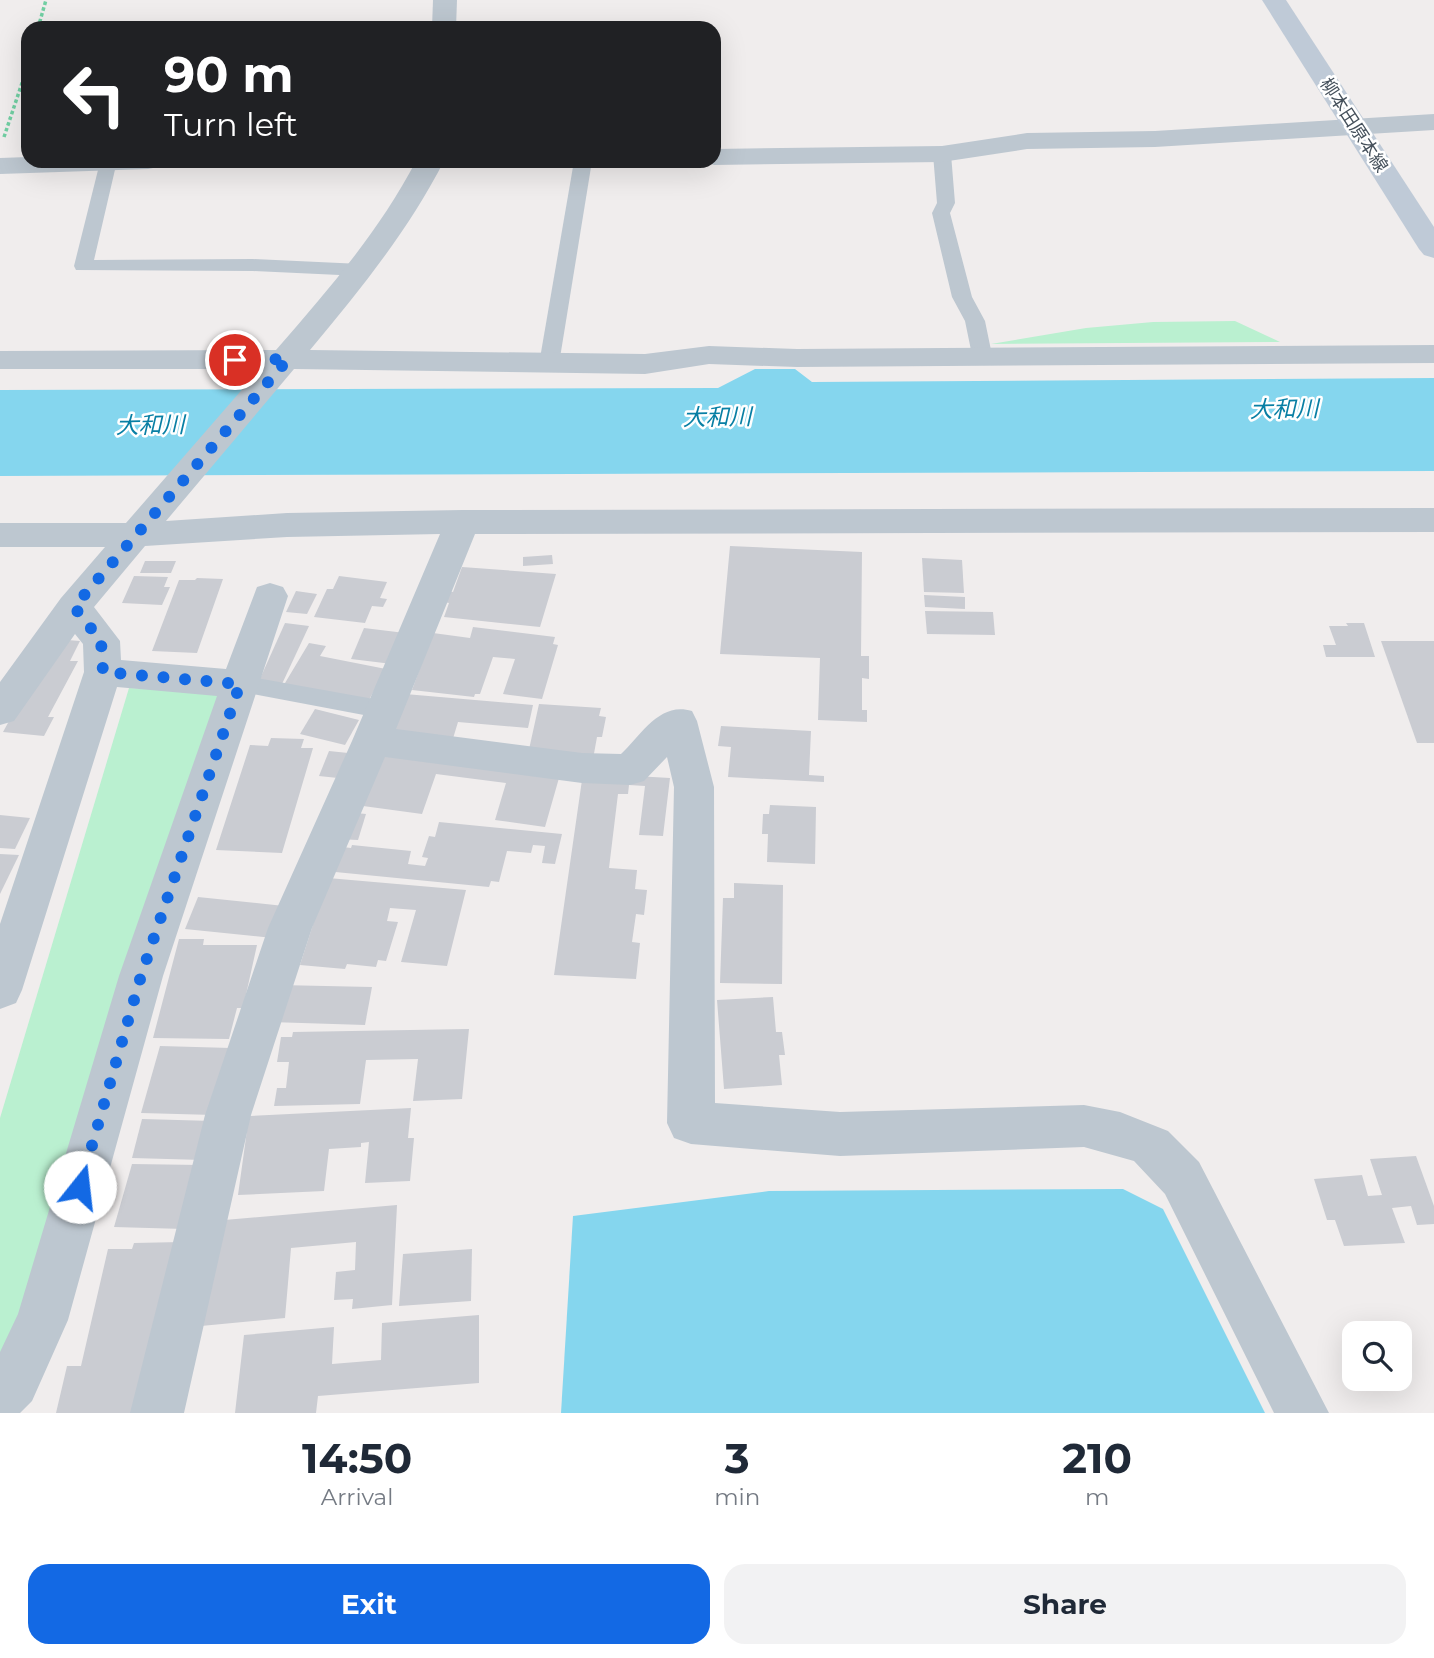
<!DOCTYPE html>
<meta charset="utf-8">
<style>
:root{--surface:#fff;--page:#f2f2f3;--text:#1f2937;--muted:#747a83;--accent:#1369e4}
body{margin:0;font-family:Montserrat,"Noto Sans JP",sans-serif;background:var(--page);color:var(--text);height:100vh;display:flex;flex-direction:column;font-size:26px;white-space:nowrap}
*{box-sizing:border-box;margin:0}
p{font-size:23px;color:var(--muted)}
.icon{flex:none;width:38px;height:38px;fill:none;stroke:currentColor;stroke-width:2;stroke-linecap:round;stroke-linejoin:round}
.map{position:relative;height:1413px;overflow:hidden}
.sheet{display:flex;flex-direction:column;background:var(--surface);flex:1}
.sheet>*{flex:none}
.hud{position:absolute;left:21px;top:21px;width:700px;height:147px;border-radius:21px;box-shadow:0 7px 28px #0002;background:#202124;color:#fff;overflow:hidden}
.buttons{position:absolute;left:1342px;top:1321px;display:grid;gap:14px}
.buttons a{display:grid;place-items:center;width:70px;height:70px;border-radius:14px;background:var(--surface);box-shadow:0 7px 28px #0002;font-size:35px}
.pin{position:absolute;display:grid;place-items:center;width:60px;height:60px;color:#fff;margin:-30px;border:4px solid #fff;border-radius:50%;box-shadow:0 2px 7px #0007}
.me{position:absolute;width:77px;margin:-38px;rotate:16deg;stroke-linejoin:round;filter:drop-shadow(0 0 5px #0008)}
.turn{display:flex;align-items:center;gap:24px;height:147px;padding:0 28px;font-size:32px}
.turn .icon{width:91px;height:91px;stroke-width:2.5}
.turn b{display:block;font-size:49px;line-height:60px}
.eta{display:flex;justify-content:space-evenly;align-items:center;height:119px;text-align:center}
.eta b{font-size:42px;font-weight:700;line-height:49px}
.action{display:flex;gap:14px;margin-top:auto;padding:14px 28px}
.action a{flex:1;height:80px;border-radius:21px;background:var(--accent);color:#fff;font-size:28px;font-weight:700;line-height:80px;text-align:center}
.action a+a{background:var(--page);color:var(--text)}
.map>svg:first-child{display:block}
.green{fill:#baf0d0}
.water{fill:#85d6ee}
.building{fill:#caccd2}
.lines{fill:none;stroke-linecap:round;stroke-linejoin:round}
.path{stroke:#71cfa3;stroke-width:3.5;stroke-dasharray:3.5 2.5;stroke-linecap:butt}
.lane{fill:#bdc7d0;fill-rule:evenodd}
.street{fill:#bdc7d0;fill-rule:evenodd}
.secondary{fill:#bfcad7;fill-rule:evenodd}
.route{stroke:#1369e4;stroke-width:12;stroke-dasharray:0 21.6}
.labels{text-anchor:middle;stroke-width:5;stroke-linejoin:round;paint-order:stroke}
.far-street-label{font-size:18px;fill:#45505b;stroke:#fff}
.water-label{font-size:23px;font-style:italic;fill:#087fa4;stroke:#fff}
</style>
<div class="map">
<svg width="1434" height="1413" viewBox="0 0 1434 1413">
<rect width="100%" height="100%" fill="#f0eded"/>
<g class="green">
<polygon points="1235,321 1280,342 991,344 1086,328 1153,322"/>
<polygon points="129,688 227,692 0,1379 0,1118"/>
</g>
<g class="water">
<polygon points="755,369 795,369 812,382 1434,378 1434,471 0,476 0,390 718,388"/>
<polygon points="1123,1189 1163,1209 1265,1413 561,1413 573,1216 769,1191"/>
</g>
<g class="building">
<polygon points="730,546 862,552 861,656 869,656 869,679 862,678 862,710 867,710 867,722 818,720 820,658 720,654"/>
<polygon points="552,555 553,564 523,566 523,557"/>
<polygon points="922,558 962,560 964,593 924,592"/>
<polygon points="145,561 176,561 171,573 140,573"/>
<polygon points="462,567 556,574 540,627 444,617 449,603 444,602 448,591 453,592"/>
<polygon points="134,576 168,577 164,587 170,587 162,605 122,603"/>
<polygon points="339,576 387,582 380,598 387,599 383,607 372,606 365,623 314,617 327,589 333,589"/>
<polygon points="197,578 223,579 197,653 152,651 179,580 195,580"/>
<polygon points="296,591 317,594 307,614 286,612"/>
<polygon points="924,595 965,597 965,609 925,607"/>
<polygon points="925,611 993,612 995,635 927,634"/>
<polygon points="285,623 309,626 282,684 259,681"/>
<polygon points="1346,623 1364,623 1375,657 1326,657 1323,645 1336,645 1329,626 1348,626"/>
<polygon points="473,627 555,637 553,644 558,645 542,699 503,694 515,659 493,657 480,694 475,694 474,697 412,690 433,633 470,638"/>
<polygon points="364,628 405,633 392,664 351,659"/>
<polygon points="54,639 80,641 70,661 78,661 48,717 54,717 44,736 3,732"/>
<polygon points="1381,641 1434,641 1434,743 1417,743"/>
<polygon points="309,643 326,646 320,656 386,669 366,705 282,688"/>
<polygon points="405,694 533,705 528,728 458,722 451,745 390,740"/>
<polygon points="539,704 601,708 599,716 606,717 602,737 597,737 593,759 528,754"/>
<polygon points="315,709 359,720 345,745 300,734"/>
<polygon points="721,726 811,731 809,775 824,776 824,782 728,777 731,747 718,746"/>
<polygon points="271,738 304,739 301,748 313,748 282,853 216,850 250,745 268,746"/>
<polygon points="374,748 561,771 545,827 495,820 506,783 436,774 422,814 363,806"/>
<polygon points="329,751 348,753 338,778 319,776"/>
<polygon points="583,773 670,778 663,836 639,835 645,786 629,785 628,794 618,794 609,868 637,870 635,889 647,890 644,915 636,914 632,942 640,943 636,979 554,975"/>
<polygon points="770,805 816,807 815,864 767,862 768,834 762,834 763,814 769,814"/>
<polygon points="346,812 366,814 358,840 337,839"/>
<polygon points="0,815 30,818 15,849 0,848"/>
<polygon points="439,822 562,834 555,864 542,863 545,846 533,845 531,853 507,851 499,882 491,881 489,887 325,871 334,846 351,848 352,845 411,851 408,864 425,866 428,858 422,857 429,836 435,837"/>
<polygon points="0,854 19,855 0,894"/>
<polygon points="328,878 466,890 447,966 401,962 416,910 390,908 387,921 398,922 386,961 378,960 376,967 347,964 345,969 300,965"/>
<polygon points="734,883 783,885 782,984 720,983 723,898 734,898"/>
<polygon points="198,897 284,906 273,938 185,929"/>
<polygon points="179,939 204,939 203,945 257,945 243,1008 237,1008 229,1039 153,1038"/>
<polygon points="279,985 372,987 365,1025 270,1022"/>
<polygon points="773,997 776,1032 782,1032 785,1055 779,1055 782,1085 724,1089 717,1000"/>
<polygon points="469,1029 462,1099 413,1101 418,1059 366,1060 360,1104 274,1106 277,1088 286,1088 289,1062 277,1062 281,1037 292,1037 293,1032"/>
<polygon points="160,1046 231,1048 214,1115 141,1113"/>
<polygon points="411,1108 408,1138 414,1138 410,1181 365,1183 369,1142 361,1143 361,1147 329,1149 324,1191 238,1195 249,1116"/>
<polygon points="142,1119 213,1121 203,1160 132,1158"/>
<polygon points="1416,1156 1434,1206 1434,1224 1417,1225 1411,1206 1392,1208 1405,1243 1344,1246 1335,1220 1327,1220 1314,1179 1362,1175 1368,1196 1382,1195 1370,1159"/>
<polygon points="132,1164 200,1165 184,1229 114,1227"/>
<polygon points="397,1205 392,1305 352,1309 353,1299 334,1300 336,1272 355,1270 356,1242 291,1248 285,1318 201,1326 213,1221"/>
<polygon points="181,1242 135,1413 56,1413 67,1366 81,1366 108,1249 132,1249 134,1243"/>
<polygon points="472,1249 471,1301 399,1306 403,1254"/>
<polygon points="479,1315 479,1383 318,1396 316,1413 235,1413 244,1335 334,1327 332,1364 381,1360 382,1323"/>
</g>
<g class="lines">
<g class="path">
<polyline points="38,28 46,0"/>
<polyline points="4,137 28,65"/>
</g>
<g class="lane">
<polygon points="942,149 951,154 955,203 950,213 972,297 985,321 992,355 989,359 975,359 972,355 965,321 952,297 932,213 937,203 933,154"/>
<polygon points="117,161 94,260 253,259 361,264 370,270 361,276 253,271 76,270 74,266 100,162"/>
<polygon points="574,161 592,161 559,364 556,368 542,368 539,364"/>
<polygon points="240,675 385,701 394,704 397,710 394,716 385,719 231,690 228,684 231,678"/>
</g>
<g class="street">
<polygon points="433,0 457,0 456,28 432,28"/>
<polygon points="1434,114 1434,130 1155,147 1027,149 942,162 714,165 703,161 714,161 714,149 942,146 1027,133 1155,131"/>
<polygon points="28,157 28,161 162,161 158,167 148,169 0,174 0,158"/>
<path d="M416 161H444C408 231 360 290 310 350L645 354 709 346 797 349 1434 345V363L797 367 709 364 645 374 294 369 166 521 287 513 462 510 1434 508V532L475 534 396 729 582 753 621 754C642 734 660 701 692 711L697 721 714 787 715 1103 840 1112 1084 1105 1120 1112 1168 1131 1199 1162 1329 1413H1274L1165 1194 1134 1161 1084 1147 840 1156 691 1144 674 1138 667 1123 674 787 667 757 644 781 630 785 582 783 385 757 312 928 251 1115 184 1413H130L205 1115 268 928 352 741 440 534 287 537 145 546 94 607 120 641 121 660 226 669 257 587 270 583 283 587 288 596 163 976 68 1320 32 1401 20 1413H0V1352L18 1314 119 976 217 696 117 687 22 990 16 1003 0 1009V924L84 672 83 644 75 634 14 721 0 725V682L61 598 105 547H0V523H126L260 369H0V351L276 350C329 289 378 233 416 161Z"/>
</g>
<polygon class="secondary" points="1262,0 1286,0 1434,227 1434,258 1424,255 1419,249"/>
</g>
<g class="lines">
<polyline class="route" points="80,1187 141,976 240,684 103,672 101,641 74,607 288,359 235,360"/>
</g>
<g class="labels">
<g class="far-street-label">
<text transform="translate(1354 125) rotate(57)" y="6">柳本田原本線</text>
</g>
<g class="water-label">
<text transform="translate(1284 409) rotate(-1)" y="8">大和川</text>
<text transform="translate(717 417) rotate(-1)" y="8">大和川</text>
<text transform="translate(150 425) rotate(-1)" y="8">大和川</text>
</g>
</g>
</svg>
<div class="buttons">
<a><svg class="icon" aria-label="search" viewBox="0 0 24 24"><circle cx="10" cy="10" r="6"/><path d="M15 15l6 6"/></svg></a>
</div>
<div class="pin" style="left:235px;top:360px;background:#d93025"><svg class="icon" aria-label="arrive" viewBox="0 0 24 24"><path d="M6 21V4h12l-3 4 3 4H6"/></svg></div>
<svg class="me" style="left:80px;top:1187px" viewBox="-20 -20 40 40"><circle r="19" fill="#fff"/><path d="M0-13L10 11 0 6-10 11z" fill="#1369e4"/></svg>
<div class="hud">
<div class="turn"><svg class="icon" aria-label="left" viewBox="0 0 24 24"><path d="M17 20v-9H6M10 6l-5 5 5 5"/></svg><div><b>90 m</b>Turn left</div></div>
</div>
</div>
<section class="sheet">
<div class="eta">
<div><b>14:50</b><p>Arrival</p></div>
<div><b>3</b><p>min</p></div>
<div><b>210</b><p>m</p></div>
</div>
<div class="action"><a>Exit</a><a>Share</a></div>
</section>
